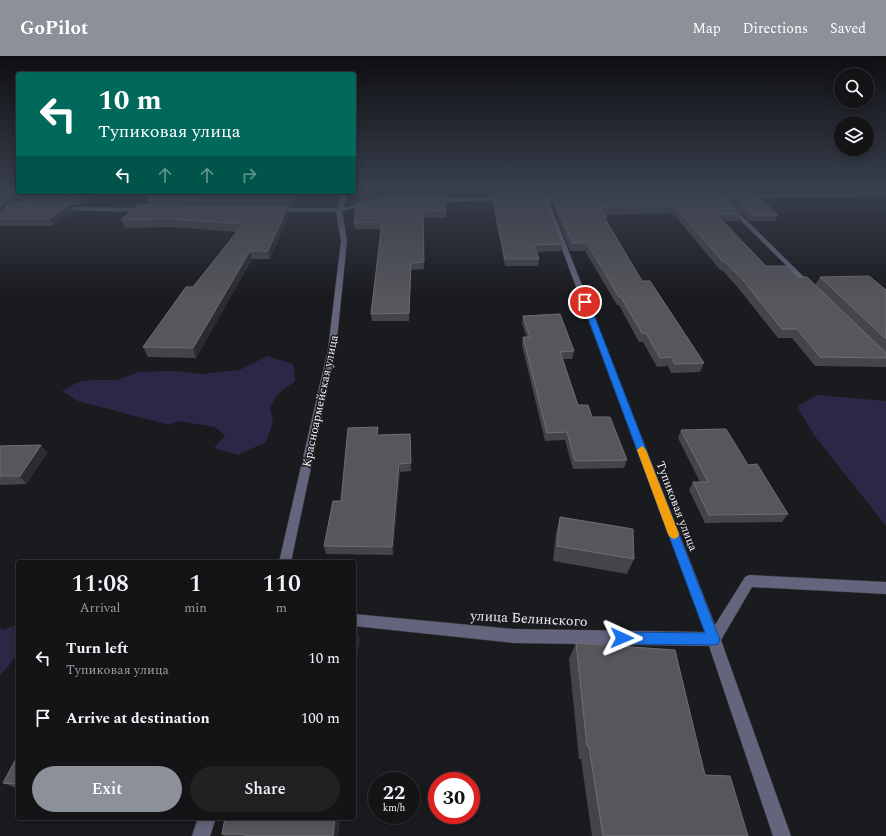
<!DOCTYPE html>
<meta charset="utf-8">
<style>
:root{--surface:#141417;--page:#212124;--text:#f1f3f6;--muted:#9d9ea1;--line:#333336;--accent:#8c9099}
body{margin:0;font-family:Spectral,serif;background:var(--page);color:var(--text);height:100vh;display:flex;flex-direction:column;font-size:15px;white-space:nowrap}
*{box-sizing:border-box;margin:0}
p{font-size:13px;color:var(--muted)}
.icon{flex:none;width:22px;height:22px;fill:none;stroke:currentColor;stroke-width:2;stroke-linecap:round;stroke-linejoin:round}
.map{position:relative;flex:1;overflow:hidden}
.details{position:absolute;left:16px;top:504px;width:340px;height:260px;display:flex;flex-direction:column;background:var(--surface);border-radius:4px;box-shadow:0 2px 10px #0003,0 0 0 1px var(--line)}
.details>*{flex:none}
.hud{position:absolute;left:16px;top:16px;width:340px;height:122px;border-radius:4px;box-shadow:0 2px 10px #0003,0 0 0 1px var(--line);background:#00695c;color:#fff;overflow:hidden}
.buttons{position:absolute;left:834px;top:12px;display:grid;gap:8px}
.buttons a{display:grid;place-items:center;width:40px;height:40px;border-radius:50%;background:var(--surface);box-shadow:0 2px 10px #0003,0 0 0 1px var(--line);font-size:20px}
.speed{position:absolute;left:368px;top:716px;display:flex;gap:8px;font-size:20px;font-weight:700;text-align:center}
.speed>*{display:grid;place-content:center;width:52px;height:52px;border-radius:50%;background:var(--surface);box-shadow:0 2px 10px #0003,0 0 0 1px var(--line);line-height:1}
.speed small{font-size:10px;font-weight:400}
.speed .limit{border:6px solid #d22;background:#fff;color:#111}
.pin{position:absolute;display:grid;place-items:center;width:34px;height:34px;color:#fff;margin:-17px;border:2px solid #fff;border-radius:50%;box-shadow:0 1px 4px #0007}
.me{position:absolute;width:44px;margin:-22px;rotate:91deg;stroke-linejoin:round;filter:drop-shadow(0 0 3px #0008)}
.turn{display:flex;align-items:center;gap:14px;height:84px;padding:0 16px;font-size:18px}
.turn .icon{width:52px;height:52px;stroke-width:2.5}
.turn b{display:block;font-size:28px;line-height:34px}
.lanes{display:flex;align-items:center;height:38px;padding:0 16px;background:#0003;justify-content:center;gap:20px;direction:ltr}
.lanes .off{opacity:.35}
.eta{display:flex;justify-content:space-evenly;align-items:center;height:68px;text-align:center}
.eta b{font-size:24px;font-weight:600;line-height:28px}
.button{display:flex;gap:8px;margin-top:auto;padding:8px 16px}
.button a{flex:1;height:46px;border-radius:24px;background:var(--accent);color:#fff;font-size:16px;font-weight:600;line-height:46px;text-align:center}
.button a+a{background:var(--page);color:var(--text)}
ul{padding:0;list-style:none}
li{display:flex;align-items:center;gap:12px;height:60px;padding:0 16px}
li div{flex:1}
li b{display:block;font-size:15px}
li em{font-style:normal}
header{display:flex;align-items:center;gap:24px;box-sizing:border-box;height:56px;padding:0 20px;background:var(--accent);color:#fff}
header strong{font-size:19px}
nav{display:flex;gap:22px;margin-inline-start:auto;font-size:14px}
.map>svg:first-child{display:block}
.green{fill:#2a2846}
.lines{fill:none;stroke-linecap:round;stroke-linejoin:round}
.minor-casing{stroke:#343538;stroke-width:1}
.minor{fill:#64647c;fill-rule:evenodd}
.wall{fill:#444449;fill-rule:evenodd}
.shaded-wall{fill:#2b2c30}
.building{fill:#56565b;stroke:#6e6e73}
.route{fill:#1a73e8;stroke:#114b97}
.slow{fill:#f59e0b}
.labels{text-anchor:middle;stroke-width:3;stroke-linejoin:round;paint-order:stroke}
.street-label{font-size:12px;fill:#f0f0f3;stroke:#1a1b1f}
.near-street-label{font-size:14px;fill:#f0f0f3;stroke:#1a1b1f}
</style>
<header>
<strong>GoPilot</strong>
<nav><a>Map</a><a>Directions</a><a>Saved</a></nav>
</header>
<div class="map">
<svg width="886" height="780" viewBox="0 0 886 780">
<rect width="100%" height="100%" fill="#1a1b1f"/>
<g class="green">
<polygon points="267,300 293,308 295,325 277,339 270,351 273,366 266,386 238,399 214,392 225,380 215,371 178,365 169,369 78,345 62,335 78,326 94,324 117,324 139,316 176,315 201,318 239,314"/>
<polygon points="818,339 886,345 886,470 814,379 797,350"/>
<polygon points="18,569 18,598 0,620 0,571 2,574"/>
</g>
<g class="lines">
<defs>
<g id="minor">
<polygon points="539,132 544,132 548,141 565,141 568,143 565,145 549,145 715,569 745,521 749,519 886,526 886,538 752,531 721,584 791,780 773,780 709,590 514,587 354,570 354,558 514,573 705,576 544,145 533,145 530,143 533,141 543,141"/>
<polygon points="708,132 713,132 720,139 886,136 886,140 724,142 812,229 813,230 810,232 808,231 718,142 709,142 709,140 715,139"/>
<polygon points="37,136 44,136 24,149 27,151 26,152 20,152 0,165 0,160 13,152 0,152 0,148 17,149"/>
<polygon points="342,136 348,136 343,152 369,146 372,148 342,155 347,185 336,293 291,506 279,506 328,293 341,185 336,156 276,156 273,154 276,152 337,152"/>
<polygon points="505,141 507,142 507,144 431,146 428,144 431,142"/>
<polygon points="56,151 146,152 149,154 146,156 58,154 55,152"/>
<polygon points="198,762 216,762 210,780 192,780"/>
</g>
</defs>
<use href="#minor" class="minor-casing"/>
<use href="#minor" class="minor"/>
</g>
<g class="wall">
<path d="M0 132 18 136H98L81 149 68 148 73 155 53 170H0V147L7 153 16 147H0ZM26 141 30 147H18Z"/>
<polygon points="359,132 444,132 444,141 383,142 364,146 446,155 446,162 423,162 424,213 411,214 409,265 372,265 371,258 381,173 355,173 354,167 359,147 358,138"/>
<polygon points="490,132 541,132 542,133 541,139 563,188 561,195 537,196 539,203 538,210 505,210 492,146 493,140 499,140 491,140"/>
<polygon points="546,132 713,132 711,136 741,158 738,165 723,165 766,210 798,221 815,229 820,221 886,234 886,311 815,310 792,282 778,282 739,233 722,214 720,214 673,157 605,159 607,161 606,164 642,225 704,307 700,316 671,317 668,310 657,311 643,286 639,286 619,249 617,249 585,195 570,195 551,145 552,139 549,139"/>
<polygon points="715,132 747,132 745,137 778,159 775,165 749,165 727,143 729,137 721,137"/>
<polygon points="155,136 302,136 301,138 298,138 292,151 288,151 289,158 270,203 252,203 196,302 148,301 143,291 193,231 237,176 172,171 125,172 121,164 148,149 146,144"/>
<polygon points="523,260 574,295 572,303 563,303 578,349 592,361 627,404 624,412 573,413 565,384 545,385 522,289 523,281 527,281 522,268"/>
<polygon points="681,374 748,409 788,458 782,466 705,467 689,434 693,426 700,426 678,382"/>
<polygon points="410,378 411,415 400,416 393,499 326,498 324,490 341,445 379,379"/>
<polygon points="41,389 47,397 26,428 0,429 0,390"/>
<polygon points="560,461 634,503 627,518 553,505 556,477"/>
<polygon points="576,587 705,719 748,780 592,780 581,703 579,703 569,603"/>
<polygon points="18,699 18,732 14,731 3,727"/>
<polygon points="225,762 340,762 338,780 224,780 222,778"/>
</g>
<g class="shaded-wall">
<polygon points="382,133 383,142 359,147 358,138"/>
<polygon points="22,136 34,136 18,147 14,141"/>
<polygon points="87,136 98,136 81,149 78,142"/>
<polygon points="295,136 297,136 298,138 292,151 291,145"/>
<polygon points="4,147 8,154 0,158 0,150"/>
<polygon points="70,148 73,155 53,170 50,163"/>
<polygon points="288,150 289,158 270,203 268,195"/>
<polygon points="250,195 252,203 196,302 193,292"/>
<polygon points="411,207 411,214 409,265 409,257"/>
<polygon points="41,389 47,397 26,428 20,420"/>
<polygon points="399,408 400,416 393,499 392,491"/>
<polygon points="357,572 360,584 354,620 354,591"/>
<polygon points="335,762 340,762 338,780 333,780"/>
</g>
<g class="building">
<polygon points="0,132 18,132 18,136 22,136 14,141 0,140"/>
<polygon points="359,132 444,132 382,133 358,138"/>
<polygon points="491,132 541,132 542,133 492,134"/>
<polygon points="549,132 676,132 550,133"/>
<polygon points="34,136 87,136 78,142 26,141"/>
<polygon points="155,136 295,136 291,145 146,144"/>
<polygon points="719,136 741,158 716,158 766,210 786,210 798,221 807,221 886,297 886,302 820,301 797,273 782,273 743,224 725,206 723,206 675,150 600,151 607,161 604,161 642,225 650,225 704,307 675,308 671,301 660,302 646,277 642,277 621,241 619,241 587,187 572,187 552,138"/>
<polygon points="729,137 754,137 778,159 752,159"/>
<polygon points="544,139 563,188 534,189 539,203 505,203 493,140"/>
<polygon points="444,141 446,155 423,156 424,206 411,207 409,257 371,258 382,166 354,167 357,147 383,142"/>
<polygon points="0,147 4,147 0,150"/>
<polygon points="17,147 70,148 50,163 0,163 0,157"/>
<polygon points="138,149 215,151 288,150 268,195 250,195 193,292 143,291 186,231 193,231 243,168 169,163 121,164"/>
<polygon points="869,220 886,234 886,283 820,221"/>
<polygon points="560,258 574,295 560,296 578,349 588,349 592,361 610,361 627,404 575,405 567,376 547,377 523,281 530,281 523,260"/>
<polygon points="378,371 377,379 410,378 411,407 399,408 392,491 324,490 333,445 341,445 348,372"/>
<polygon points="726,373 748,409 757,408 788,458 709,459 693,426 708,426 681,374"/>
<polygon points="41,389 20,420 0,420 0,390"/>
<polygon points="560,461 633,473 634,503 557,490"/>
<polygon points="354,572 357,572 354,591"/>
<polygon points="576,587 675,594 705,719 730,720 748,780 603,780 589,691 587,690"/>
<polygon points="18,699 18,728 3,727"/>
<polygon points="225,762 335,762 333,780 245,780 245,778 222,778"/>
</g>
<linearGradient id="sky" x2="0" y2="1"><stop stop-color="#0e0f11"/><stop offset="0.55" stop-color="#383f4d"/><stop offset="1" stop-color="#383f4d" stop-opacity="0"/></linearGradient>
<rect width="886" height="241" fill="url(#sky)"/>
<polygon class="route" points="583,244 589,246 720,584 718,588 714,589 622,588 617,586 616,582 617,578 622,576 705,577 582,246"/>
<polygon class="slow" points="642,390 646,394 679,478 678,481 674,483 670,481 668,478 637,394"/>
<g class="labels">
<g class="street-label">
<text transform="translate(320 345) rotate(-78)" y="4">Красноармейская улица</text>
<text transform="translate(677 450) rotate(69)" y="4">Тупиковая улица</text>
</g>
<g class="near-street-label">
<text transform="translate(529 562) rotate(3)" y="5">улица Белинского</text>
</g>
</g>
</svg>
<div class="buttons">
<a><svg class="icon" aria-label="search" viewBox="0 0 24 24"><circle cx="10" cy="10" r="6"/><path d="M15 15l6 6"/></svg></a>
<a><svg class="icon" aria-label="layers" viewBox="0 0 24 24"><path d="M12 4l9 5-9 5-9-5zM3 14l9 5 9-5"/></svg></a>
</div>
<div class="speed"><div>22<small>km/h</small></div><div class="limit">30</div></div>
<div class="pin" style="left:585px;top:246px;background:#d93025"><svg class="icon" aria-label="arrive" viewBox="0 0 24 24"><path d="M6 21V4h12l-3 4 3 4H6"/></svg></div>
<svg class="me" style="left:622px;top:582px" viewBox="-20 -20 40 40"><path d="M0-17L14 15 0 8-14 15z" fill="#1a73e8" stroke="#fff" stroke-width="4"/></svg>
<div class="hud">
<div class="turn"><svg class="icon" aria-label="left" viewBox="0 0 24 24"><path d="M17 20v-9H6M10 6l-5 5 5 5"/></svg><div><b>10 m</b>Тупиковая улица</div></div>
<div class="lanes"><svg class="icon" aria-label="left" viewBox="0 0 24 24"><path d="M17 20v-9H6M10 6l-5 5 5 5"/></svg><svg class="icon off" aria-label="ahead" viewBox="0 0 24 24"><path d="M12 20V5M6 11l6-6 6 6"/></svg><svg class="icon off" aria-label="ahead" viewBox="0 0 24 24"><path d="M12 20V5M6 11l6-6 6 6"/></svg><svg class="icon off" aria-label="right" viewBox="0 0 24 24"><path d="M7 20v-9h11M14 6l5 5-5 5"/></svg></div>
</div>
<section class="details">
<div class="eta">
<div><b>11:08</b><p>Arrival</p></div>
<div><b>1</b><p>min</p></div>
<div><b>110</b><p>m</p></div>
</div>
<ul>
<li><svg class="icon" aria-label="left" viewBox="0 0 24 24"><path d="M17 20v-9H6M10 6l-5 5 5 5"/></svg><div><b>Turn left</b><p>Тупиковая улица</p></div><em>10 m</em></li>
<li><svg class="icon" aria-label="arrive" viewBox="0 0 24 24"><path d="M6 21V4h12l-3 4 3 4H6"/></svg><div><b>Arrive at destination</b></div><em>100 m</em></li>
</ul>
<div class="button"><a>Exit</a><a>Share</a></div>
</section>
</div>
